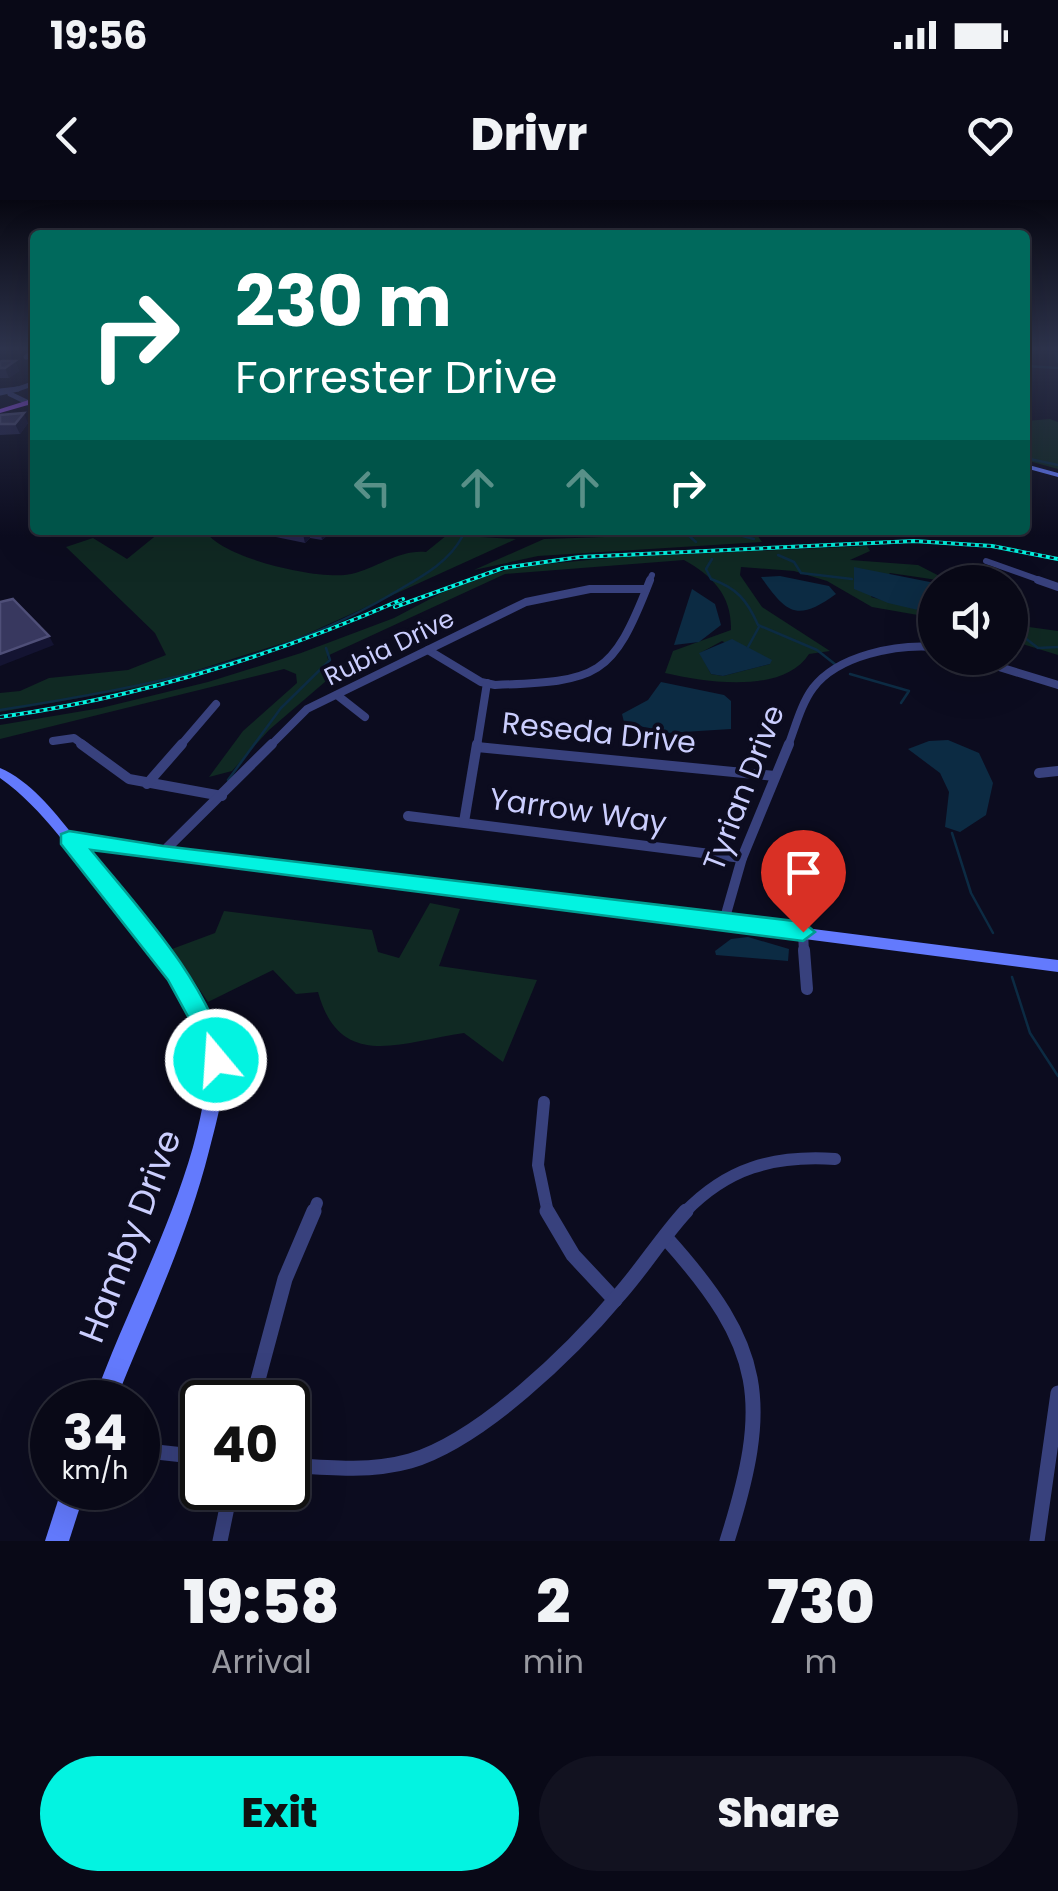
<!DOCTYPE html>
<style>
:root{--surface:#090917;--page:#121220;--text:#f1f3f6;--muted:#999aa1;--line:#292a36;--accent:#03f3e1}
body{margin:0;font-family:Poppins,sans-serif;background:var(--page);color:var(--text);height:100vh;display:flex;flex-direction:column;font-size:38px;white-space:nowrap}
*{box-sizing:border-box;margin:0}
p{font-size:32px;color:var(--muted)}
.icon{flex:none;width:55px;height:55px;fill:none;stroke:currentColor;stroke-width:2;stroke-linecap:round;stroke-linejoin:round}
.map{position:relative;height:1341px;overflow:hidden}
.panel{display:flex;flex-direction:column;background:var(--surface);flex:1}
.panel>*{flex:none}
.hud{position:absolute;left:30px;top:30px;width:1000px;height:305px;border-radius:10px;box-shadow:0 10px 40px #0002,0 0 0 2px var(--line);background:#00695c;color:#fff;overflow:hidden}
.buttons{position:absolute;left:918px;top:365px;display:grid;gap:20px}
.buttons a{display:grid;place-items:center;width:110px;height:110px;border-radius:50%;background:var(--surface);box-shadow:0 10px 40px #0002,0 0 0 2px var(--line);font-size:50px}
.speed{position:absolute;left:30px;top:1180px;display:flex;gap:20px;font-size:50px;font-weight:700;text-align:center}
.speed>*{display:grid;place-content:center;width:130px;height:130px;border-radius:50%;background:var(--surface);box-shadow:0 10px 40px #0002,0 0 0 2px var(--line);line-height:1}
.speed small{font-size:25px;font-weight:400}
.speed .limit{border:5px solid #111;border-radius:15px;background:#fff;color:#111}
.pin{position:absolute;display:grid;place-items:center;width:85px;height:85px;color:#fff;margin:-102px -42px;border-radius:50% 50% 50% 0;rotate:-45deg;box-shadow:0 0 10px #0007}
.pin .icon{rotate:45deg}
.me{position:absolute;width:110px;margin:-55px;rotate:342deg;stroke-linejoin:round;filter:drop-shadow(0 0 8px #0008)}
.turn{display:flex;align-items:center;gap:35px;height:210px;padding:0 40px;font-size:45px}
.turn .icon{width:130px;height:130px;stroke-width:2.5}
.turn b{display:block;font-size:70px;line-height:85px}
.lanes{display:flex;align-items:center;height:95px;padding:0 40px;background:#0003;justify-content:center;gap:50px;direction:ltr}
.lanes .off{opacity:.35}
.eta{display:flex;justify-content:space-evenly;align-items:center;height:170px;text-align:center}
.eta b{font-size:60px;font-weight:800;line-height:70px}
.primary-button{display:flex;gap:20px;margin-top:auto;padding:20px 40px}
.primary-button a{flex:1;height:115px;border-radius:60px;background:var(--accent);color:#111;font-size:40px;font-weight:800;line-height:115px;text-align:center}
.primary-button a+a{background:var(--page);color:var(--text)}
.status{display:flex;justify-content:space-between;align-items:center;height:70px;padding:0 50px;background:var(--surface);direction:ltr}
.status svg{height:28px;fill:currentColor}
header{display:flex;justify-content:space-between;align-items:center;height:130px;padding:0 40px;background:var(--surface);font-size:45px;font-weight:800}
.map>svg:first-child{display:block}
.green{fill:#102923;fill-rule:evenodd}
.water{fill:#0c2b43}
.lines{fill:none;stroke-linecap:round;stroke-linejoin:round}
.stream{stroke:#0c2b43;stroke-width:2.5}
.street-far5{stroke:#38417d;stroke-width:5}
.street-far4{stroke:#38417d;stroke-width:6}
.street-far3{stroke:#38417d;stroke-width:8}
.street-far2{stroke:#38417d;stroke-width:10}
.street-far1{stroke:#38417d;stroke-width:12}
.street{stroke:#38417d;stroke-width:15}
.secondary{fill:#637afd;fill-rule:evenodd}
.primary{fill:#a053fd;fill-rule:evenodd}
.rail-casing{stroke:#03f3e1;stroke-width:4}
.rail{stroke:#0c0c1f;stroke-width:2.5;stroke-dasharray:4;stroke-linecap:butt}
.wall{fill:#26264c}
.shaded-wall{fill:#141432}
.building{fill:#38385f;stroke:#4f4f78;stroke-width:2.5}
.route{fill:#03f3e1;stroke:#029e92;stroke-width:2.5}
.labels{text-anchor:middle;stroke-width:8;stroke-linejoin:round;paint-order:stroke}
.far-street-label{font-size:25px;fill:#cbcefe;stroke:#0c0c1f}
.street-label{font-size:30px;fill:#cbcefe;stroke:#0c0c1f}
.near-street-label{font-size:35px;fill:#cbcefe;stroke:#0c0c1f}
</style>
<div class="status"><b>19:56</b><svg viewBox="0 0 49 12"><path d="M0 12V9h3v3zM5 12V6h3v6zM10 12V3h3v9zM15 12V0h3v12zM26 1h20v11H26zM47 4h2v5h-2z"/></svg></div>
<header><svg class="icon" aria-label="back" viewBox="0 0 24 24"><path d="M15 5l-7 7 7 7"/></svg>Drivr<svg class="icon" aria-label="heart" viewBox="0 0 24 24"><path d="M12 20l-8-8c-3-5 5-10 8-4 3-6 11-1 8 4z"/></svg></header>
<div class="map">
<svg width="1058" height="1341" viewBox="0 0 1058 1341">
<rect width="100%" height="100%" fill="#0c0c1f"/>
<g class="green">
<polygon points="1050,219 1058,222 1058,269 1025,260 1025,221"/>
<path d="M134 330H205C219 358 321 381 351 374 377 368 400 349 426 352L447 335 516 339 296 439 147 486 0 512V493L20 491 49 478 128 470 166 455 155 433 66 347 93 338 127 359 159 333Z"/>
<polygon points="755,332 762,342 538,356 474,370 544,339"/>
<path d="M867 346 870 351 850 360 918 365 951 382 890 373 871 397 935 414V418L872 407 827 381 794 371 741 367 740 375 762 407 830 451 809 454C783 495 704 482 665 473L673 451 731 430C732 396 713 376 684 360L505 374 327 456 333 475 269 530 232 571 209 577 243 531 297 483 296 474 284 469 0 539V525L101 508 208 482 301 453 394 418 451 388 515 367 620 357ZM722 441 770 464 723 476 711 474 700 453Z"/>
<polygon points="1010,400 1030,409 1019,415 1029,427 1058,431 1058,455 1010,440 1010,432 1027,434 1010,423"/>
<path d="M430 703 460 709 439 766 537 780 503 862 464 833C401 842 340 872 318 792L296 794 273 770 208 802 172 749 215 733 224 711 372 730 378 752 399 758Z"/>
</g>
<g class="water">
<polygon points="854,367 935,383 935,414 888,403 854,389"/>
<path d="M780 376 829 386 836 394C797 422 787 414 761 377Z"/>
<polygon points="692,389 715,404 721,425 699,442 674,445"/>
<polygon points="732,439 772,460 770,464 723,476 711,474 699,453"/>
<polygon points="661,482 724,495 731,501 731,529 667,533 624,522 622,514 648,500"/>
<polygon points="948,540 979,553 993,583 986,615 960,632 945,627 949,592 940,573 908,549 929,541"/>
<polygon points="748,737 789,749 788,761 716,755 715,751 731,739"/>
</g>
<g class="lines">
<g class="stream">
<polyline points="1056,153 1058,162"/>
<polyline points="1025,166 1058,168"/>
<polyline points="1025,242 1025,247"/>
<polyline points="1025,258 1058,265"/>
<polyline points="687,334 696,342"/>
<polyline points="739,335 754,339"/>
<polyline points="778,355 794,362 801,373 852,379"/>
<path d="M712 359 706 369 711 379C737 388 747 400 758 425L817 450 836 465"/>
<polyline points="1020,434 1038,448 1058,447"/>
<polyline points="748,447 759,427"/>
<polyline points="850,474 909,491 901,503"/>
<path d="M0 510C135 489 272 464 392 394 417 379 448 364 462 337"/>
<polyline points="228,580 281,508 330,460 326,448"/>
<polyline points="952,633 971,693 993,733"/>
<polyline points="1012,777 1030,833 1058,876"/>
</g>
<g class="street-far5">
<polyline points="26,157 35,150"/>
<polyline points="18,189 35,183"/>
<polyline points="0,191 18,189 0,193"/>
<polyline points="10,194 35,206"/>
</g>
<g class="street-far4">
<polyline points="466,330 588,334 680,330"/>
<polyline points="986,361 1045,382"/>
<polyline points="649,382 652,375"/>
</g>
<g class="street-far3">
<polyline points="1038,380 1058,387"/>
<path d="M428 450 481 482 495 485C599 481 612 478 650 380"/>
<polyline points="970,458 1058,485"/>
<polyline points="337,495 365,517"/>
<polyline points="53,541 74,538 85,546"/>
<polyline points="180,546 216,504"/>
<polyline points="270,546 307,509 526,402 590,389 646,389"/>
<polyline points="477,546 487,483"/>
<path d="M788 546C795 528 801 504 813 488 838 455 897 444 935 447"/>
</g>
<g class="street-far2">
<polyline points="81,544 129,579 222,596"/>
<polyline points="477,547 775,576"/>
<polyline points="1039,573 1058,571"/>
<polyline points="147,584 182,544"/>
<polyline points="408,616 742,658"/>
<polyline points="464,622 477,544"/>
<polyline points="165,650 272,544"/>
<polyline points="724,721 742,658 789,544"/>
<polyline points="803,732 804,753"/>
</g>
<g class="street-far1">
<polyline points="804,750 807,789"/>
<polyline points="544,902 538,965 548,1013"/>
<polyline points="313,1013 317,1003"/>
<path d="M684 1013C727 968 773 955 835 959"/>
</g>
<g class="street">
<polyline points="547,1011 573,1055 615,1100"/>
<path d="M666 1038C765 1148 771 1202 727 1341"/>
<polyline points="252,1202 285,1079 314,1011"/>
<polyline points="138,1250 202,1257"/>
<path d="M288 1265C329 1268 371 1272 410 1261 481 1240 572 1151 619 1095 643 1068 662 1037 686 1011"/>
<polyline points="220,1341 231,1288"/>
<polyline points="1037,1341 1058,1193"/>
</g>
<g class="secondary">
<polygon points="1025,264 1058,273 1058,277 1025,268"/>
<path d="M0 568C30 581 53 610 73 635L1058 760V772L82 645C127 702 187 754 213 823 220 840 222 858 223 876 223 901 215 927 209 951 187 1038 148 1120 115 1202H93C124 1116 168 1035 193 947 202 913 211 876 203 841 190 784 144 739 108 696 73 656 44 609 0 578Z"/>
<polygon points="62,1288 86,1288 69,1341 45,1341"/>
</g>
<polygon class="primary" points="32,199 35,199 35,203 0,213 0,209"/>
<defs>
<g id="rail">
<polyline points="395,407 503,368 580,357 914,341 992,346 1058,359"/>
<path d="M0 517C141 497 273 456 403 399"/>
</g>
</defs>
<use href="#rail" class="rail-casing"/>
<use href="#rail" class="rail"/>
</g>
<g class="wall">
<polygon points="15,161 19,171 9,178 0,178 0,162"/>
<polygon points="0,215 28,223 20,234 0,235"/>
<polygon points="269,330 334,330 322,340 310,338 305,343 271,336"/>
</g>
<g class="shaded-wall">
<polygon points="15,161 19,171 9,178 5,168"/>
<polygon points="24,213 28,223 20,234 15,224"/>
<polygon points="302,330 309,330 310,338 305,343"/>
<polygon points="320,330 334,330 322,340"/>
<polygon points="49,436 54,445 0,466 0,454"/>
</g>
<g class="building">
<polygon points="2,161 15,161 5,168 0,168 0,162"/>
<polygon points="24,213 15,224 0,224 0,215"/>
<polygon points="13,399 49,436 0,454 0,402"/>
</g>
<linearGradient id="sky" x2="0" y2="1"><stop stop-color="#070711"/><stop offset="0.44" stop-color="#2e344d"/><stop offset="1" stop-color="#2e344d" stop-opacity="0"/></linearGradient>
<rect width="1058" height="337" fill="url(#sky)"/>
<path class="route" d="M69 631 163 646 803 722 815 732 803 741 91 650C146 717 203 777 229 860L225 869 216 873 206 869 191 822 168 780 61 644V634Z"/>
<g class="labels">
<g class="far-street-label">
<text transform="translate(389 447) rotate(-26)" y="9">Rubia Drive</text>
</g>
<g class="street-label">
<text transform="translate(599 533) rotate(6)" y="10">Reseda Drive</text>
<text transform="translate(744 588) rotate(-69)" y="10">Tyrian Drive</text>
<text transform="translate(578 611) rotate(8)" y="10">Yarrow Way</text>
</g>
<g class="near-street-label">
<text transform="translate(130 1036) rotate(-69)" y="12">Hamby Drive</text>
</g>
</g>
</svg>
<div class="buttons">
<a><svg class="icon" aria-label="sound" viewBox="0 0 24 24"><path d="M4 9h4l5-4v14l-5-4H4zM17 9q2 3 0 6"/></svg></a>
</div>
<div class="speed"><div>34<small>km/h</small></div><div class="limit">40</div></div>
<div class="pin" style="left:803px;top:732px;background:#d93025"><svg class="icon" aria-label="arrive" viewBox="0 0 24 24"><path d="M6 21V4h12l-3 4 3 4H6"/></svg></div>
<svg class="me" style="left:216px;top:860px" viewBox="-20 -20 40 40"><circle r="17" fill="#03f3e1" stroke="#fff" stroke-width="3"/><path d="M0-11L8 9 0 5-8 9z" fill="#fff"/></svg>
<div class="hud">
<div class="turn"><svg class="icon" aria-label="right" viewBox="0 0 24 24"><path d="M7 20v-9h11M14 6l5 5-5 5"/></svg><div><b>230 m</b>Forrester Drive</div></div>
<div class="lanes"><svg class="icon off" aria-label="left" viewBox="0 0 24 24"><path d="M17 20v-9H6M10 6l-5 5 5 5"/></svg><svg class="icon off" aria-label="ahead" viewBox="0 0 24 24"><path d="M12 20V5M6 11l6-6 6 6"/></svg><svg class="icon off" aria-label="ahead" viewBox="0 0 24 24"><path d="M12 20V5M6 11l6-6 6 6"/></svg><svg class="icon" aria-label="right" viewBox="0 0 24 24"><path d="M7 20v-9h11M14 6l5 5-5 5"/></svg></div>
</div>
</div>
<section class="panel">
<div class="eta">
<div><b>19:58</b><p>Arrival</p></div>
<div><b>2</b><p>min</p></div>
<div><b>730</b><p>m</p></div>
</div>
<div class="primary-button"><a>Exit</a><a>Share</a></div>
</section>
